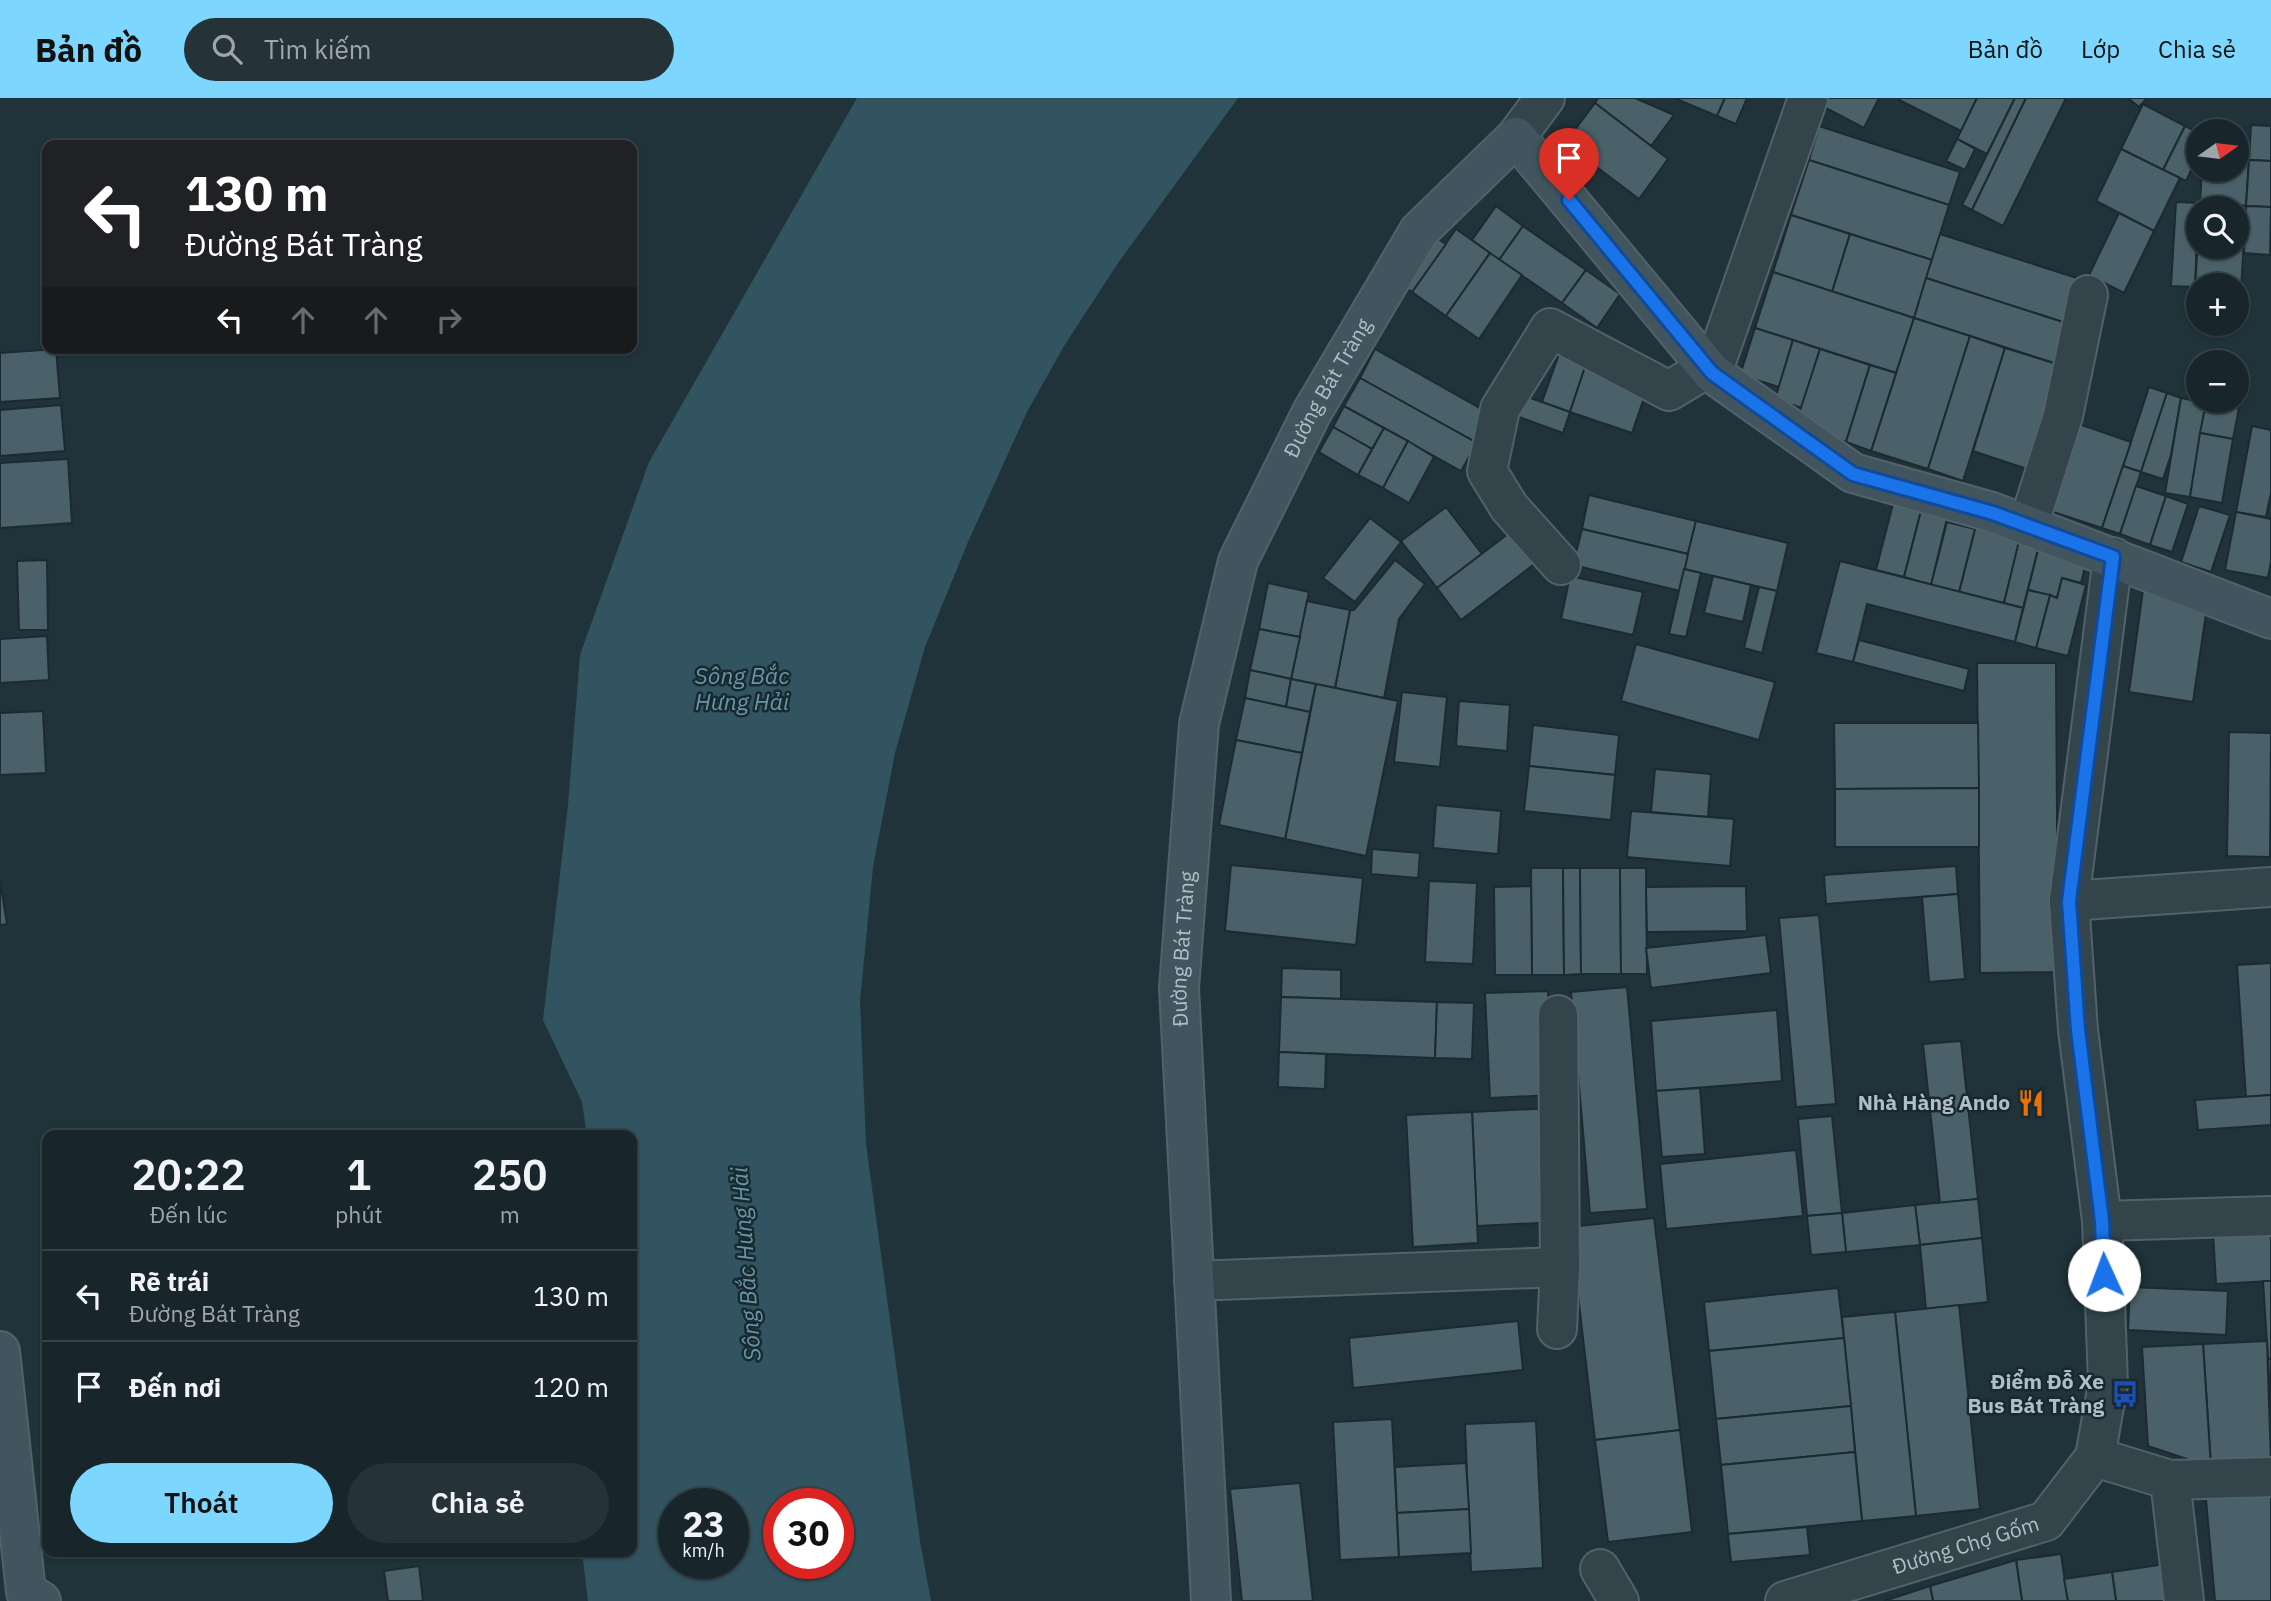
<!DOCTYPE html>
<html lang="vi">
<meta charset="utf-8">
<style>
:root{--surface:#18262c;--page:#253238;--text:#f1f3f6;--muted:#9fa5a9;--line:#364348;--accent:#7dd6fd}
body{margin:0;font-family:"IBM Plex Sans",sans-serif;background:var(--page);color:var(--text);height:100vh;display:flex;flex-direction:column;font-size:26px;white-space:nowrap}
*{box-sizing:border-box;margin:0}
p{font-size:23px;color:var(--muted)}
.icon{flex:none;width:38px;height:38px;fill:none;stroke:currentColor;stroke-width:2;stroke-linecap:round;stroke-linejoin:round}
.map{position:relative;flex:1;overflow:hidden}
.drawer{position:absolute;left:42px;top:1032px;width:595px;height:427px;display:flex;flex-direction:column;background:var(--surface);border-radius:14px;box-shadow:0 2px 5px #0004,0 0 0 2px var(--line)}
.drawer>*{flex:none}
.banner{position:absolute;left:42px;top:42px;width:595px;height:214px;border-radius:14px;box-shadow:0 2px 5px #0004,0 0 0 2px var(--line);background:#202124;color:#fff;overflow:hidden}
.needle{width:46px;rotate:76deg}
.buttons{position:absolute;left:2186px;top:21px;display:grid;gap:14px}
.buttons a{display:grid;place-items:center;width:63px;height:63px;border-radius:50%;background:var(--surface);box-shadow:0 2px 5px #0004,0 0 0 2px var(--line);font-size:35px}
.speed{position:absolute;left:658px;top:1390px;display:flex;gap:14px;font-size:35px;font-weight:700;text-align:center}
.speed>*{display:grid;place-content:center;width:91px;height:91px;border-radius:50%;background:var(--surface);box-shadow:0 2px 5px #0004,0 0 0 2px var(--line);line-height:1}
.speed small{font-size:18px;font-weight:400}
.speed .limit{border:10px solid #d22;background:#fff;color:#111}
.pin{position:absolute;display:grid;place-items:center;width:60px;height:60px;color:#fff;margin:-72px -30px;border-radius:50% 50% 50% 0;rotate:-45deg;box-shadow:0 0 7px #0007}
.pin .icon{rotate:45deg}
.me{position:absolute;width:77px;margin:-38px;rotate:358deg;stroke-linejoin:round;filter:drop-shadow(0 0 5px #0008)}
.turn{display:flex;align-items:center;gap:24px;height:147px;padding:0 28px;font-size:32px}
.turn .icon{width:91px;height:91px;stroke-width:2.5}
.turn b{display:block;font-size:49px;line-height:60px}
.lanes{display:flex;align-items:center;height:66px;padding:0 28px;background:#0003;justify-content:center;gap:35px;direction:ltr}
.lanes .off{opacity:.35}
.eta{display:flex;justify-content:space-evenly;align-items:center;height:119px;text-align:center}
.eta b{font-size:42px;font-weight:600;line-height:49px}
.action{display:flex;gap:14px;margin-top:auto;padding:14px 28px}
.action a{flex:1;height:80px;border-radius:42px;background:var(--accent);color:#111;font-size:28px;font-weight:600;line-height:80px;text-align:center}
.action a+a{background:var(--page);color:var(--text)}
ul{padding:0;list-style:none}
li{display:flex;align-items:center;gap:21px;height:91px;padding:0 28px;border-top:2px solid var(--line)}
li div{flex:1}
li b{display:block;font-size:26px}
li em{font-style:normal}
header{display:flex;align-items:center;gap:42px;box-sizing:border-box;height:98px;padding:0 35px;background:var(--accent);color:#111}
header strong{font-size:33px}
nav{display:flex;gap:38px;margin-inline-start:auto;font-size:24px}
.search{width:490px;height:63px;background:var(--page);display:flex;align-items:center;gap:18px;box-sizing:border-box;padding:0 24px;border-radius:38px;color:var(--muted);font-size:26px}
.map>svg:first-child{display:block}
.water{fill:#315460;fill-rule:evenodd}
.building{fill:#4b6169;stroke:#1b2b31;stroke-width:2}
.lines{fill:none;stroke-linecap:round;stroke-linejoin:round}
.street-casing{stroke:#516268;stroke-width:42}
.secondary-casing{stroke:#516268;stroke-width:42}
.street{stroke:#34444b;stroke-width:38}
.secondary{stroke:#42555e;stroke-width:38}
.route-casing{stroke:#114b97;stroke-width:18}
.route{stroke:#1a73e8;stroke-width:12}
.labels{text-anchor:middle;stroke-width:5;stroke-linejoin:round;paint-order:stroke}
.street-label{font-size:21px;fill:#aebfc7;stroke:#19292f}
.poi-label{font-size:21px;font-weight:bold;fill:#aebfc7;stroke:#19292f;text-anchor:end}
.water-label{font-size:23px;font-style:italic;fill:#6597a8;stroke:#19292f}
</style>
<header>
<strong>Bản đồ</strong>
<div class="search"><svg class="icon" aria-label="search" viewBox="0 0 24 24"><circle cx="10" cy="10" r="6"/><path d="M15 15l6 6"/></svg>Tìm kiếm</div>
<nav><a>Bản đồ</a><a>Lớp</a><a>Chia sẻ</a></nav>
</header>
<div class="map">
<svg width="2271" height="1503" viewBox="0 0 2271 1503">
<rect width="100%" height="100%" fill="#20333a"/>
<path class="water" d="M857 0H1238L1118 165 1064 248 1027 314 968 444 925 549 895 655 873 769 860 903 866 1046 920 1443 931 1503H588L582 1454H632V1038H587L582 1004 543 922 568 707 580 557 649 364ZM733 1405V1465H674V1405ZM838 1405V1465H779V1405Z"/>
<g class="building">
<polygon points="1598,0 1635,0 1674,17 1651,48 1595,5"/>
<polygon points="1674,0 1725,0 1717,18"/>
<polygon points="1725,0 1747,0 1736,26 1717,18"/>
<polygon points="1826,0 1879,0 1864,30 1822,8"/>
<polygon points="1900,0 1977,0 1961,33 1899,2"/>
<polygon points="1977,0 2015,0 1987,56 1957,41"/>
<polygon points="2015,0 2026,0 1972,112 1962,107"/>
<polygon points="2026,0 2066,0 2003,128 1972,112"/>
<polygon points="2128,0 2147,0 2139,9"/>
<polygon points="1595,5 1668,61 1639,101 1565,45"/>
<polygon points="2143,6 2185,28 2163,72 2121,51"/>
<polygon points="2251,27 2271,28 2271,63 2249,62"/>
<polygon points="1819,28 1960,74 1949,107 1809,62"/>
<polygon points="2185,28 2198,34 2198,58 2186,83 2163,72"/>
<polygon points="1957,41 1975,51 1965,72 1946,63"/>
<polygon points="2121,51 2180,80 2154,133 2096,103"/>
<polygon points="2236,61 2249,62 2246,108 2200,105 2202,72 2236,72"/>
<polygon points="1809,62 1949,107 1932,162 1791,117"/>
<polygon points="2249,62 2271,63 2271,109 2246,108"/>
<polygon points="2176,104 2200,105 2198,110 2195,189 2171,188"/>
<polygon points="2200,105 2246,108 2241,192 2236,192 2236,187 2198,187 2198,190 2195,189 2198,142 2198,149 2236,149 2236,110 2200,110"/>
<polygon points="1496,108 1523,128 1499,162 1472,142"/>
<polygon points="2246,108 2271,109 2270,157 2244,155"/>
<polygon points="2119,115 2154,133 2124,195 2089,177"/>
<polygon points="1791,117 1850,136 1832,194 1773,174"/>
<polygon points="1523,128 1586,172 1562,205 1499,162"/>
<polygon points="1456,131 1490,155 1446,218 1412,194"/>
<polygon points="1850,136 1932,162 1914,220 1832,194"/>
<polygon points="1940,136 2086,183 2072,227 1926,180"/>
<polygon points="1436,140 1446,146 1412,194 1403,188"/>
<polygon points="1490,155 1522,177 1479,241 1446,218"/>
<polygon points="1586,172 1620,196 1597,230 1562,205"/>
<polygon points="1773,174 1914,220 1896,275 1755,230"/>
<polygon points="1926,180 2072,227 2060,267 1914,220"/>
<polygon points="1914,220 1970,238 1928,371 1871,353"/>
<polygon points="1755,230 1793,242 1779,289 1740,277"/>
<polygon points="1970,238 2005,250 1963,383 1928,371"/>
<polygon points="1793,242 1820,251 1802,310 1775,301"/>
<polygon points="2005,250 2060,267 2027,371 1973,353"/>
<polygon points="56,251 60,300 0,304 0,255"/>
<polygon points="1375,251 1492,317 1477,345 1360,280"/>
<polygon points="1820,251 1870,267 1846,344 1795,328"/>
<polygon points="1559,256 1586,266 1570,314 1542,304"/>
<polygon points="1586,266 1648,288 1632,335 1570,314"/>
<polygon points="1870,267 1896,275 1871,353 1846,344"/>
<polygon points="1360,280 1477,345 1461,373 1344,308"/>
<polygon points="2149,289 2167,295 2141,374 2123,368"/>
<polygon points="2167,295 2181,300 2171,357 2163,381 2141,374"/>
<polygon points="1525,298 1570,314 1563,335 1519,319"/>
<polygon points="2181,300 2206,305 2190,399 2165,395"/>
<polygon points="2206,305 2239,310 2233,341 2200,335"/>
<polygon points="61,307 65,353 0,358 0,312"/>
<polygon points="1344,308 1384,330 1372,351 1333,329"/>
<polygon points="2079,326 2131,344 2102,430 2050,413"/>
<polygon points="2252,328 2271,332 2271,395 2266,419 2236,414"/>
<polygon points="1333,329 1372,351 1358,377 1319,354"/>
<polygon points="1384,330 1408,343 1383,390 1358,377"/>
<polygon points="2200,335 2233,341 2222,405 2190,399"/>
<polygon points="1408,343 1434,359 1409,405 1383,390"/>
<polygon points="68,361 72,425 0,430 0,365"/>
<polygon points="2123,368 2141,374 2120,436 2102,430"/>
<polygon points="2136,388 2166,398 2150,447 2120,436"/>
<polygon points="1589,397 1696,423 1688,456 1582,431"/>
<polygon points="1895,398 1923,405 1904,479 1876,472"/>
<polygon points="2166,398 2188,406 2172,454 2150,447"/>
<polygon points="1923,405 1949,412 1931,487 1904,479"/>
<polygon points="2199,408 2230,417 2211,474 2181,464"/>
<polygon points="1446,409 1482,456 1437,490 1401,443"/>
<polygon points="2236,414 2271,421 2271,463 2268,480 2225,472"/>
<polygon points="1978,419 2023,431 2004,505 1959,494"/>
<polygon points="1370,420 1401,444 1355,504 1323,480"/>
<polygon points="1696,423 1788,445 1777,493 1684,471"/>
<polygon points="1947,424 1975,431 1959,494 1931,487"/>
<polygon points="1517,429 1541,461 1461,522 1437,490"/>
<polygon points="1582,431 1688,456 1680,493 1573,467"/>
<polygon points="2019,443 2039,448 2023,510 2004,505"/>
<polygon points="2039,448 2087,461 2081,485 2062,480 2057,500 2028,492"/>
<polygon points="47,462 48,532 19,532 17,463"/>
<polygon points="1395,462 1425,486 1399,521 1384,600 1335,590 1350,512 1354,512"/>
<polygon points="1840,463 2023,510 2015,544 1867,506 1853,564 1816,555"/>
<polygon points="1684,471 1701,475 1686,539 1669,536"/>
<polygon points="1570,478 1643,494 1633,537 1561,521"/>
<polygon points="1713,478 1751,487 1743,524 1704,515"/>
<polygon points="2062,480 2086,487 2068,558 2036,550 2050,497 2057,500"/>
<polygon points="1268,485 1309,494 1300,539 1259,531"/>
<polygon points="1759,489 1777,493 1762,555 1744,550"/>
<polygon points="2028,492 2050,497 2036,550 2015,544"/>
<polygon points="2143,492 2208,502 2193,604 2129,594"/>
<polygon points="1307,503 1350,512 1335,590 1291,581"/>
<polygon points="1259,531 1300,539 1291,581 1250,572"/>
<polygon points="47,538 49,582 0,585 0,541"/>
<polygon points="1859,542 1969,571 1964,593 1853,564"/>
<polygon points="1636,546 1775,584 1759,642 1621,603"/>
<polygon points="1977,565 2056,565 2058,874 1980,875"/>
<polygon points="1250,572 1291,581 1286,609 1245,600"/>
<polygon points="1291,581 1316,586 1310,614 1286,609"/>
<polygon points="1316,586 1398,603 1366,758 1285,741"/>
<polygon points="1402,594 1447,599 1440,669 1394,664"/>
<polygon points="1245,600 1310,614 1302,655 1236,642"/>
<polygon points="1459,603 1510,607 1507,653 1456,648"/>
<polygon points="43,613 46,675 0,677 0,615"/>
<polygon points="1834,625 1978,625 1979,690 1835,691"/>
<polygon points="1533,627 1619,637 1615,677 1529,668"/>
<polygon points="2229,634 2271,635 2270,759 2227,758"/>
<polygon points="1236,642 1302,655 1285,741 1219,727"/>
<polygon points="1529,668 1615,677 1611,722 1524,713"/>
<polygon points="1655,671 1711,676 1708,719 1651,714"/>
<polygon points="1979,690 1979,749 1835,749 1835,691"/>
<polygon points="1436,707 1501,713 1498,756 1433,750"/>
<polygon points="1631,713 1734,721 1730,768 1627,759"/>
<polygon points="1372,751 1420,755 1418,780 1371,776"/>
<polygon points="1231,767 1363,780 1356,847 1225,833"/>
<polygon points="1956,768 1958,796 1826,806 1824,777"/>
<polygon points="1531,770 1563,770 1564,877 1532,877"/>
<polygon points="1563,770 1580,770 1581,876 1564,877"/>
<polygon points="1580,770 1620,770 1621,876 1581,876"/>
<polygon points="1620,770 1646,770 1647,876 1621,876"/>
<polygon points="0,782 7,826 0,827"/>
<polygon points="1429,783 1477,785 1473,866 1425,864"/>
<polygon points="1531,788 1532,877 1495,877 1494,789"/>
<polygon points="1746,788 1747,833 1647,834 1646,789"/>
<polygon points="1958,796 1965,881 1929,884 1922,799"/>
<polygon points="1819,817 1836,1006 1796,1009 1779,820"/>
<polygon points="1766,837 1771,875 1651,890 1646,850"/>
<polygon points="2271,865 2271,997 2246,999 2237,867"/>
<polygon points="1282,870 1341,872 1341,901 1281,899"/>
<polygon points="1627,889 1647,1111 1590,1115 1571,894"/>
<polygon points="1548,893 1553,997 1490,1000 1485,895"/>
<polygon points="1281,899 1437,904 1435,960 1279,954"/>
<polygon points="1437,904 1474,905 1472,961 1435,960"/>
<polygon points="1777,912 1782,983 1656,993 1651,923"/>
<polygon points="1961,943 1978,1101 1940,1105 1923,946"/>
<polygon points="1279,954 1326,956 1325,991 1278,989"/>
<polygon points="1700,990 1705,1056 1662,1059 1656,993"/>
<polygon points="2271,997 2271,1027 2198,1032 2195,1002"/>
<polygon points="1552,1010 1558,1124 1477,1128 1472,1014"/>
<polygon points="1472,1014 1478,1145 1413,1149 1406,1017"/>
<polygon points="1832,1018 1842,1115 1807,1118 1798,1021"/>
<polygon points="1796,1052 1803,1118 1666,1131 1660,1066"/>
<polygon points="1978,1101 1982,1140 1920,1147 1915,1107"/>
<polygon points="1915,1107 1920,1147 1846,1154 1842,1115"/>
<polygon points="1842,1115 1846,1154 1811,1157 1807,1118"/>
<polygon points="1654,1120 1680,1332 1595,1342 1570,1129"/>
<polygon points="2271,1130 2271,1183 2216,1186 2213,1133"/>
<polygon points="1982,1140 1988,1204 1926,1211 1920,1147"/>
<polygon points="2263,1183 2271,1183 2271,1261 2268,1261"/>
<polygon points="2130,1189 2228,1193 2226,1237 2128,1232"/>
<polygon points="1838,1190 1844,1240 1709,1253 1704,1204"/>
<polygon points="1959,1207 1980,1411 1916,1418 1895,1214"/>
<polygon points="1895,1214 1916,1418 1862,1423 1842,1219"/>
<polygon points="1518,1223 1523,1272 1353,1290 1349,1240"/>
<polygon points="1844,1240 1851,1308 1716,1321 1709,1253"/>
<polygon points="2267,1243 2271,1365 2211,1369 2203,1246"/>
<polygon points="2203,1246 2211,1369 2148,1348 2142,1249"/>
<polygon points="2268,1261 2271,1261 2271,1317"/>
<polygon points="1851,1308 1855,1354 1721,1367 1716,1321"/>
<polygon points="1392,1321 1399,1459 1340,1462 1333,1324"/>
<polygon points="1536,1323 1543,1470 1471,1474 1465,1326"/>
<polygon points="1680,1332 1692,1434 1608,1444 1595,1342"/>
<polygon points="1855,1354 1862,1423 1728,1436 1721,1367"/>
<polygon points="1466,1365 1469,1411 1397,1415 1395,1369"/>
<polygon points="1300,1385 1313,1503 1242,1503 1230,1391"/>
<polygon points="2271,1385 2271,1503 2215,1503 2205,1390"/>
<polygon points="1469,1411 1471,1455 1399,1459 1397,1415"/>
<polygon points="1807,1429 1810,1457 1731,1464 1728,1436"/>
<polygon points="2061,1456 2068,1503 2022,1503 2016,1462"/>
<polygon points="2016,1462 2022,1503 1933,1503 1930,1488"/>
<polygon points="2172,1465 2178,1503 2116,1503 2112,1474"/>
<polygon points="419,1468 423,1503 388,1503 384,1473"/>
<polygon points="2112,1474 2116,1503 2068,1503 2064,1481"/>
<polygon points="1930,1488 1933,1503 1884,1503"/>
</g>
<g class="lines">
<defs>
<g id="street">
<polyline points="1516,39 1545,0"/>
<polyline points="1712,275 1808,0"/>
<polyline points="2028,428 2063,318 2088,197"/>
<polyline points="1561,467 1509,409 1487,373 1500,311 1550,230 1669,293 1707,270"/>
<polyline points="2069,803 2271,789"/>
<polyline points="2102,1123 2271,1118"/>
<polyline points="1194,1183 1560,1169 1558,917"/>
<polyline points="1557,1231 1560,1169"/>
<polyline points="2095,1359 2170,1382 2184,1503"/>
<polyline points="2170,1382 2271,1379"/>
<polyline points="1600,1471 1619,1503"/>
<path id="s1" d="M1785 1503 2046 1423 2095 1359 2108 1286 2102 1123 2078 932 2069 803 2113 459"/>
</g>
<g id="secondary">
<polyline points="0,1253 26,1494 41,1503"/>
<path id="s2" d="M1211 1503 1179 890 1199 626 1238 463 1312 314 1419 133 1516 39 1712 275 1853 375 1992 414 2271 521"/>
</g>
</defs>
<use href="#street" class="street-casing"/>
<use href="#secondary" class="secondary-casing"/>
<use href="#street" class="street"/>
<use href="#secondary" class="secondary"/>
</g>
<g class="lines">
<defs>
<polyline id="route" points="1569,102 1712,275 1853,376 1993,415 2113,459 2069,803 2078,932 2102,1123 2104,1177"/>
</defs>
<use href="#route" class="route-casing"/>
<use href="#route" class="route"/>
</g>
<defs>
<symbol id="restaurant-bare" viewBox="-9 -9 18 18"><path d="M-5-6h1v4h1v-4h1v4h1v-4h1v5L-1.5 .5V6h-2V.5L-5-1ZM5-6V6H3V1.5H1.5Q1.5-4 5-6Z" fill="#e8710a" stroke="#19292f" stroke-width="2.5" paint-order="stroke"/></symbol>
<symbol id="bus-bare" viewBox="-9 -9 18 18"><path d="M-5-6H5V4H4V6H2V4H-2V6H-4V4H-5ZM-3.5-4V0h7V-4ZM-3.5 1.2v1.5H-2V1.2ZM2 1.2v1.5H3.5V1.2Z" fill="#1a4fb4" stroke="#19292f" stroke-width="2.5" paint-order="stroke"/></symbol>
</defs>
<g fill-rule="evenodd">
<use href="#restaurant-bare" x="2012" y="986" width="38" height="38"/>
<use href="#bus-bare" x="2106" y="1277" width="38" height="38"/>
</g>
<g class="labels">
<g class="street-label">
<text dy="7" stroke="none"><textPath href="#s2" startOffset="1241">Đường Bát Tràng</textPath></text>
<text dy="7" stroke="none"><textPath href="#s2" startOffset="653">Đường Bát Tràng</textPath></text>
<text dy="7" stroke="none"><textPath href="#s1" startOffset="189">Đường Chợ Gốm</textPath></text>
</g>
<g class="poi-label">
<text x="2010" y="1012">Nhà Hàng Ando</text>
<text x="2104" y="1291">Điểm Đỗ Xe<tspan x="2104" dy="24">Bus Bát Tràng</tspan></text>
</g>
<g class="water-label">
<text x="742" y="586">Sông Bắc<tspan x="742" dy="26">Hưng Hải</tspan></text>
<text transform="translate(746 1166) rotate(-94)" y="8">Sông Bắc Hưng Hải</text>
</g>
</g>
</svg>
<div class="buttons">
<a><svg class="needle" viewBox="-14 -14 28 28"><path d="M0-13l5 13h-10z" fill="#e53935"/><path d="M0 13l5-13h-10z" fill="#9fa5a9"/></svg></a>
<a><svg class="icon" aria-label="search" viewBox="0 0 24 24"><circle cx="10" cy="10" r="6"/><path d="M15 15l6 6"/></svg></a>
<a>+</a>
<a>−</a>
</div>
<div class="speed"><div>23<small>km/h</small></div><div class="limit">30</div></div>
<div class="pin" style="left:1569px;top:102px;background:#d93025"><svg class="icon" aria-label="arrive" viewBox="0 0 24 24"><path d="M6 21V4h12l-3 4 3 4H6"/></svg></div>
<svg class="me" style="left:2104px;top:1177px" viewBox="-20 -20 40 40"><circle r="19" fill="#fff"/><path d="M0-13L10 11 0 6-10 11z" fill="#1a73e8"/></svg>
<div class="banner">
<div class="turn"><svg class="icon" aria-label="left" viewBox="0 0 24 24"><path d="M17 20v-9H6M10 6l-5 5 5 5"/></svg><div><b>130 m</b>Đường Bát Tràng</div></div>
<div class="lanes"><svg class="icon" aria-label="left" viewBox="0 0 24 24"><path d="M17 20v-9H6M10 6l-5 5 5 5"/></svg><svg class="icon off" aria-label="ahead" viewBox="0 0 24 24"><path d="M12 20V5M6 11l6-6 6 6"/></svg><svg class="icon off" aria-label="ahead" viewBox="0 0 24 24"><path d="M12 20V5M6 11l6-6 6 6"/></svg><svg class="icon off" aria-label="right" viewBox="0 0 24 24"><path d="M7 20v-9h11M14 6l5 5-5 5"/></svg></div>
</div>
<section class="drawer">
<div class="eta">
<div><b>20:22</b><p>Đến lúc</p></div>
<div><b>1</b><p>phút</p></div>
<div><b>250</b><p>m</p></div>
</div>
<ul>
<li><svg class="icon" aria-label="left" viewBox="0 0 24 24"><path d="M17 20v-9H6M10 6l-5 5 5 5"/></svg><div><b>Rẽ trái</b><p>Đường Bát Tràng</p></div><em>130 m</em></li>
<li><svg class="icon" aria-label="arrive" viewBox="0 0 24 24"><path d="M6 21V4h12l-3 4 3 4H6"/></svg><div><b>Đến nơi</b></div><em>120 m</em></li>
</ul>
<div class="action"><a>Thoát</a><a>Chia sẻ</a></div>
</section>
</div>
